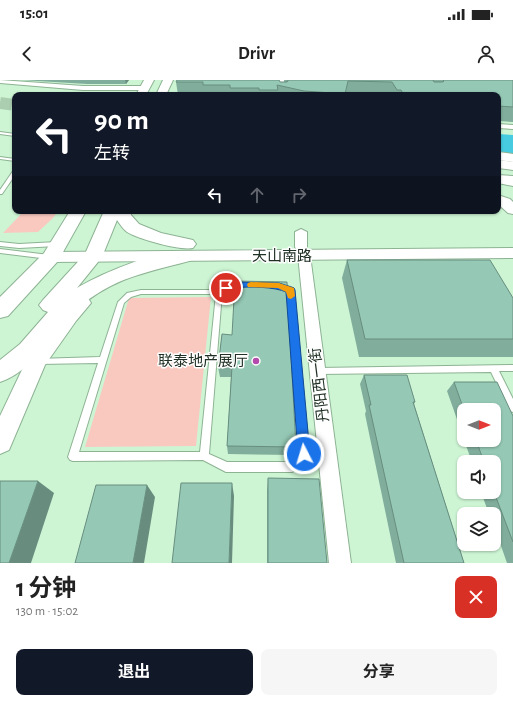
<!DOCTYPE html>
<html lang="zh">
<meta charset="utf-8">
<style>
:root{--surface:#fff;--page:#f6f6f6;--text:#222;--muted:#767676;--accent:#111827}
body{margin:0;font-family:"Alegreya Sans","Noto Sans SC",sans-serif;background:var(--page);color:var(--text);height:100vh;display:flex;flex-direction:column;font-size:15px;white-space:nowrap}
*{box-sizing:border-box;margin:0}
p{font-size:13px;color:var(--muted)}
.icon{flex:none;width:22px;height:22px;fill:none;stroke:currentColor;stroke-width:2;stroke-linecap:round;stroke-linejoin:round}
.map{position:relative;height:483px;overflow:hidden}
.sheet{display:flex;flex-direction:column;background:var(--surface);flex:1}
.sheet>*{flex:none}
.top-card{position:absolute;left:12px;top:12px;width:489px;height:122px;border-radius:8px;box-shadow:0 1px 3px #0004;background:#111827;color:#fff;overflow:hidden}
.needle{width:26px;rotate:90deg}
.fabs{position:absolute;left:457px;top:323px;display:grid;gap:8px}
.fabs a{display:grid;place-items:center;width:44px;height:44px;border-radius:8px;background:var(--surface);box-shadow:0 1px 3px #0004;font-size:20px}
.pin{position:absolute;display:grid;place-items:center;width:34px;height:34px;color:#fff;margin:-17px;border:2px solid #fff;border-radius:50%;box-shadow:0 1px 4px #0007}
.me{position:absolute;width:44px;margin:-22px;rotate:355deg;stroke-linejoin:round;filter:drop-shadow(0 0 3px #0008)}
.turn{display:flex;align-items:center;gap:14px;height:84px;padding:0 16px;font-size:18px}
.turn .icon{width:52px;height:52px;stroke-width:2.5}
.turn b{display:block;font-size:28px;line-height:34px}
.lanes{display:flex;align-items:center;height:38px;padding:0 16px;background:#0003;justify-content:center;gap:20px;direction:ltr}
.lanes .off{opacity:.35}
.round{display:grid;place-items:center;flex:none;width:42px;height:42px;border-radius:8px;background:var(--page)}
.headline{display:flex;align-items:center;justify-content:space-between;height:68px;padding:0 16px}
h1{font-size:24px;font-weight:700;line-height:30px}
.button{display:flex;gap:8px;margin-top:auto;padding:8px 16px}
.button a{flex:1;height:46px;border-radius:8px;background:var(--accent);color:#fff;font-size:16px;font-weight:700;line-height:46px;text-align:center}
.button a+a{background:var(--page);color:var(--text)}
.status{display:flex;justify-content:space-between;align-items:center;height:28px;padding:0 20px;background:var(--surface);direction:ltr}
.status svg{height:11px;fill:currentColor}
header{display:flex;justify-content:space-between;align-items:center;height:52px;padding:0 16px;background:var(--surface);font-size:18px;font-weight:700}
.map>svg:first-child{display:block}
.green{fill:#f9c9c0}
.water{fill:#46cbe0}
.lines{fill:none;stroke-linecap:round;stroke-linejoin:round}
.highway-tunnel{stroke:#abceb1;stroke-width:12;stroke-dasharray:12 5.5;stroke-linecap:butt}
.lane-casing{stroke:#8db393;stroke-width:2}
.street-casing{stroke:#8db393;stroke-width:2}
.secondary-casing{stroke:#8db393;stroke-width:2}
.primary-casing{stroke:#8db393;stroke-width:2}
.highway-casing{stroke:#8db393;stroke-width:2}
.lane{fill:#fff;fill-rule:evenodd}
.street{fill:#fff;fill-rule:evenodd}
.secondary{fill:#fff;fill-rule:evenodd}
.primary{fill:#fff;fill-rule:evenodd}
.highway{fill:#fff;fill-rule:evenodd}
.wall{fill:#80ad9c}
.shaded-wall{fill:#688d7f}
.building{fill:#95c9b5;stroke:#688d7f}
.route{fill:#1a73e8;stroke:#114b97}
.slow{fill:#f59e0b}
.poi-dot{fill:#b34aad;stroke:#fff;stroke-width:1.5}
.labels{text-anchor:middle;stroke-width:3;stroke-linejoin:round;paint-order:stroke}
.street-label{font-size:15px;fill:#213024;stroke:#fff}
.poi-label{font-size:15px;fill:#213024;stroke:#fff;text-anchor:end}
</style>
<div class="status"><b>15:01</b><svg viewBox="0 0 49 12"><path d="M0 12V9h3v3zM5 12V6h3v6zM10 12V3h3v9zM15 12V0h3v12zM26 1h20v11H26zM47 4h2v5h-2z"/></svg></div>
<header><svg class="icon" aria-label="back" viewBox="0 0 24 24"><path d="M15 5l-7 7 7 7"/></svg>Drivr<svg class="icon" aria-label="person" viewBox="0 0 24 24"><circle cx="12" cy="8" r="4"/><path d="M4 21q1-7 8-7t8 7"/></svg></header>
<div class="map">
<svg width="513" height="483" viewBox="0 0 513 483">
<rect width="100%" height="100%" fill="#cdf5d4"/>
<g class="green">
<polygon points="24,131 58,131 53,138 38,152 3,153"/>
<polygon points="211,217 196,366 85,367 129,218"/>
</g>
<polygon class="water" points="498,54 513,55 513,75 498,73"/>
<g class="lines">
<polyline class="highway-tunnel" points="0,23 15,25"/>
<defs>
<g id="lane">
<polygon points="0,52 15,54 15,56 0,54"/>
<polygon points="0,77 15,79 15,81 0,79"/>
<polygon points="13,91 15,91 15,95 2,114 0,114 0,110"/>
<polygon points="0,162 19,164 57,162 60,164 57,166 19,168 0,166"/>
<polygon points="0,169 49,175 52,177 49,179 0,173"/>
<path d="M234 203H279L293 208 294 210 309 374C306 380 298 389 292 392H226L203 380 73 381 70 380 68 377 98 283 39 284 36 283 35 281 36 279 100 277 118 222 127 213 141 210H218ZM235 207H278L288 211 299 372 290 382H227L209 374 222 213ZM141 214H216L200 372H79L124 223 131 217Z"/>
<polygon points="513,285 513,291 499,291 513,319 513,332 510,331 491,292 318,294 315,293 314,291 315,289 318,288"/>
</g>
<g id="street">
<polygon points="0,0 83,6 145,6 148,8 145,10 83,10 0,3"/>
<polygon points="278,0 284,0 286,15 280,15"/>
<polygon points="498,44 513,45 513,49 498,48"/>
<polygon points="301,149 307,152 307,167 305,170 297,170 295,167 295,152"/>
<polygon points="304,171 308,172 310,175 351,483 329,483 298,175 300,172"/>
</g>
<g id="secondary">
<polygon points="498,72 513,74 513,82 498,80"/>
<polygon points="498,115 510,119 513,122 513,134 508,133 498,124"/>
<polygon points="513,168 513,178 51,182 45,181 43,177 45,173 51,172"/>
<polygon points="82,216 88,218 91,223 76,241 45,285 9,370 0,374 0,336 29,275 62,231 76,218"/>
</g>
<g id="primary">
<polygon points="144,0 154,0 146,15 136,15"/>
<polygon points="163,0 173,0 166,15 156,15"/>
<polygon points="70,131 86,131 58,181 8,236 0,238 0,217 44,173"/>
<path d="M104 131H131V135L139 144 161 153 193 160 196 164 193 168C181 171 138 159 127 152 123 149 120 144 117 140L102 177 77 208C100 194 167 165 193 172L195 176 193 180C149 192 112 197 76 230 50 254 35 290 0 302V280L20 264 48 232 43 230 39 225 43 220 85 174Z"/>
</g>
<g id="highway">
<polygon points="498,80 513,82 513,90 498,88"/>
<polygon points="498,95 513,96 513,106 498,103"/>
</g>
</defs>
<use href="#lane" class="lane-casing"/>
<use href="#street" class="street-casing"/>
<use href="#secondary" class="secondary-casing"/>
<use href="#primary" class="primary-casing"/>
<use href="#highway" class="highway-casing"/>
<use href="#lane" class="lane"/>
<use href="#street" class="street"/>
<use href="#secondary" class="secondary"/>
<use href="#primary" class="primary"/>
<use href="#highway" class="highway"/>
</g>
<g class="wall">
<polygon points="21,0 129,0 126,4 87,4"/>
<polygon points="284,0 513,0 513,42 498,41 498,15 178,15 176,2 285,2"/>
<polygon points="347,180 513,218 513,277 359,277 342,198"/>
<polygon points="222,254 296,367 294,375 228,374 227,366 231,297 220,297 218,287"/>
<polygon points="364,295 415,322 414,324 464,483 396,483 365,334 366,331 360,304"/>
<polygon points="454,302 513,336 513,483 507,483 494,446 494,434 489,434 481,412 494,412 494,382 472,382 464,360 494,360 494,330 464,330 464,359 447,311"/>
<polygon points="268,398 327,483 267,483 267,411"/>
</g>
<g class="shaded-wall">
<polygon points="125,0 129,0 126,4"/>
<polygon points="38,401 54,413 31,483 9,483"/>
<polygon points="232,403 234,416 232,483 229,483"/>
<polygon points="147,405 155,417 144,483 133,483"/>
</g>
<g class="building">
<polygon points="177,0 279,0 280,2 287,2 288,1 288,0 433,0 434,2 443,2 444,1 443,0 513,0 513,27 498,26 498,15 404,15 401,10 397,10 392,2 348,1 345,14 304,11 277,5 278,10 259,10 259,8 230,8 230,5 203,5 203,2 176,2"/>
<polygon points="347,180 490,180 513,218 513,259 365,259"/>
<polygon points="235,201 287,202 296,367 227,366 232,287 218,287 222,254 232,255"/>
<polygon points="364,295 407,295 415,322 413,322 464,483 404,483 369,325 371,325"/>
<polygon points="454,302 497,302 513,336 513,462 494,412 494,382 484,382 476,360 494,360 494,330 464,330"/>
<polygon points="268,398 319,399 327,483 268,483"/>
<polygon points="0,401 38,401 9,483 0,483"/>
<polygon points="181,403 232,403 229,483 172,483"/>
<polygon points="96,405 147,405 133,483 75,483"/>
</g>
<path class="route" d="M234 202 279 203 294 208 295 210 310 374 308 378 304 380 300 378 298 374 286 212C276 207 247 206 236 208 231 209 229 212 224 210L222 208 224 206Z"/>
<polygon class="slow" points="251,202 279,203 294,208 295,216 291,219 288,218 286,212 278,208 248,207 247,205 248,203"/>
<circle class="poi-dot" cx="256" cy="281" r="4"/>
<g class="labels">
<g class="street-label">
<text x="282" y="181">天山南路</text>
<text transform="translate(319 305) rotate(-97)" y="5">丹阳西一街</text>
</g>
<g class="poi-label">
<text x="248" y="286">联泰地产展厅</text>
</g>
</g>
</svg>
<div class="fabs">
<a><svg class="needle" viewBox="-14 -14 28 28"><path d="M0-13l5 13h-10z" fill="#e53935"/><path d="M0 13l5-13h-10z" fill="#767676"/></svg></a>
<a><svg class="icon" aria-label="sound" viewBox="0 0 24 24"><path d="M4 9h4l5-4v14l-5-4H4zM17 9q2 3 0 6"/></svg></a>
<a><svg class="icon" aria-label="layers" viewBox="0 0 24 24"><path d="M12 4l9 5-9 5-9-5zM3 14l9 5 9-5"/></svg></a>
</div>
<div class="pin" style="left:226px;top:208px;background:#d93025"><svg class="icon" aria-label="arrive" viewBox="0 0 24 24"><path d="M6 21V4h12l-3 4 3 4H6"/></svg></div>
<svg class="me" style="left:304px;top:374px" viewBox="-20 -20 40 40"><circle r="17" fill="#1a73e8" stroke="#fff" stroke-width="3"/><path d="M0-11L8 9 0 5-8 9z" fill="#fff"/></svg>
<div class="top-card">
<div class="turn"><svg class="icon" aria-label="left" viewBox="0 0 24 24"><path d="M17 20v-9H6M10 6l-5 5 5 5"/></svg><div><b>90 m</b>左转</div></div>
<div class="lanes"><svg class="icon" aria-label="left" viewBox="0 0 24 24"><path d="M17 20v-9H6M10 6l-5 5 5 5"/></svg><svg class="icon off" aria-label="ahead" viewBox="0 0 24 24"><path d="M12 20V5M6 11l6-6 6 6"/></svg><svg class="icon off" aria-label="right" viewBox="0 0 24 24"><path d="M7 20v-9h11M14 6l5 5-5 5"/></svg></div>
</div>
</div>
<section class="sheet">
<div class="headline"><div><h1>1 分钟</h1><p>130 m · 15:02</p></div><a class="round" style="background:#d93025;color:#fff"><svg class="icon" aria-label="close" viewBox="0 0 24 24"><path d="M6 6l12 12M18 6L6 18"/></svg></a></div>
<div class="button"><a>退出</a><a>分享</a></div>
</section>
